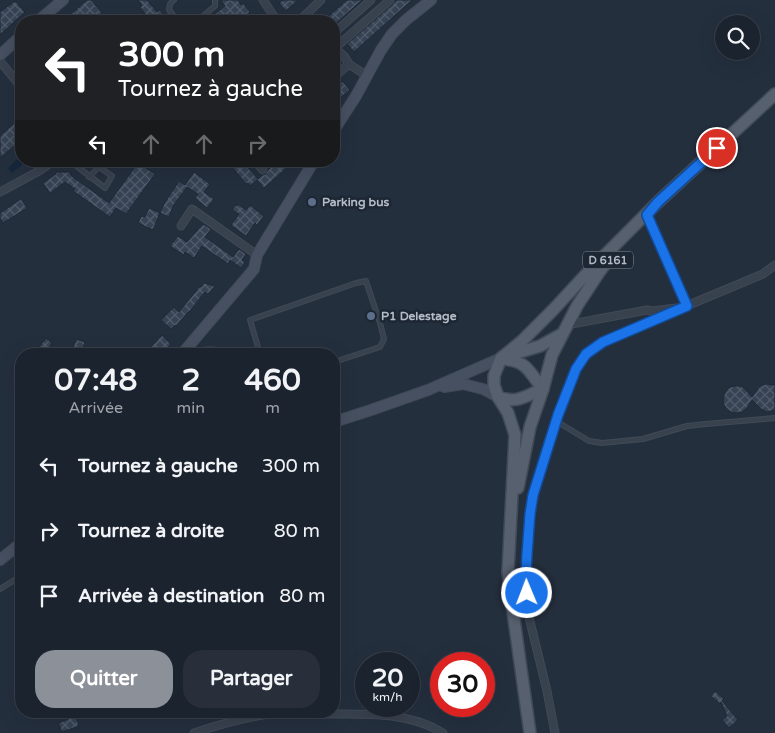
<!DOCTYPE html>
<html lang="fr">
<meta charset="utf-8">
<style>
:root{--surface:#1b232e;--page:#282f3a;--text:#f1f3f6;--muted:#a0a4aa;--line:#39404a;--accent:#8c9099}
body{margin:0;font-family:"Varela Round",sans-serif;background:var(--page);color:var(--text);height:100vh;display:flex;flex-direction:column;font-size:19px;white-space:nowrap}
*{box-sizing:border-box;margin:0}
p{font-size:16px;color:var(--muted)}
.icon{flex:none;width:28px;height:28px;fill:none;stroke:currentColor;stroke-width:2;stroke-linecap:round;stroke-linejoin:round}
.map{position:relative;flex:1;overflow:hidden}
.details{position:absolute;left:15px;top:348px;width:325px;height:370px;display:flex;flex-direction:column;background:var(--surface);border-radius:20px;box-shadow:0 5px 20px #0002,0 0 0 1px var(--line)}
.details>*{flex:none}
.guide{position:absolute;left:15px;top:15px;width:325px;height:152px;border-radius:20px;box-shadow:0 5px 20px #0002,0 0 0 1px var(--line);background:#202124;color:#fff;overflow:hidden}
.tools{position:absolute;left:715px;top:15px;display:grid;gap:10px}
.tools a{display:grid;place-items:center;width:45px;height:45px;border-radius:50%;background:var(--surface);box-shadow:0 5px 20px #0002,0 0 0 1px var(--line);font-size:25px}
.speed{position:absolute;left:355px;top:652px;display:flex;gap:10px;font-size:25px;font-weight:700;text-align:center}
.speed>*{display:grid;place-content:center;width:65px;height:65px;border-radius:50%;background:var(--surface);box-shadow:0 5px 20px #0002,0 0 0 1px var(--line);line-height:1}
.speed small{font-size:12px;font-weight:400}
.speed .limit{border:8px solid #d22;background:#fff;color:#111}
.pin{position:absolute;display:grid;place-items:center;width:42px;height:42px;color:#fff;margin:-21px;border:2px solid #fff;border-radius:50%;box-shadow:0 1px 5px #0007}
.me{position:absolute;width:55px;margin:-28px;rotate:359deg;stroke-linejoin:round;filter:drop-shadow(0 0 4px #0008)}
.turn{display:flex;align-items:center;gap:18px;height:105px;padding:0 20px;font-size:22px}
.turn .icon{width:65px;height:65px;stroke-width:2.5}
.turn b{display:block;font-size:35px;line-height:42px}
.lanes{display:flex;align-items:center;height:48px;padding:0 20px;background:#0003;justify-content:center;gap:25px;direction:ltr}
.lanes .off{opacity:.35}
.eta{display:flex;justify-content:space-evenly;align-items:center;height:85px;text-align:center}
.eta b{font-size:30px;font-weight:800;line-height:35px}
.cta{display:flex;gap:10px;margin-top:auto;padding:10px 20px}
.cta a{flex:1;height:58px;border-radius:20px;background:var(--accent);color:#fff;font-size:20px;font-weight:800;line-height:58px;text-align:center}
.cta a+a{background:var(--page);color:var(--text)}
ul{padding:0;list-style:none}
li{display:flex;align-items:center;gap:15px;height:65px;padding:0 20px}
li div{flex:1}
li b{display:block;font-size:19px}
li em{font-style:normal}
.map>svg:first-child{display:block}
.water{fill:#17263c}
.building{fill:url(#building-cross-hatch);stroke:#1f2835}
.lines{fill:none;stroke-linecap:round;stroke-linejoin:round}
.lane-casing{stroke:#414a57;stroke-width:6}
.street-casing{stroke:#414a57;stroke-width:9}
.secondary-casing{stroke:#414a57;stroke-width:12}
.primary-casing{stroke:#414a57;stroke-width:14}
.lane{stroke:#38414e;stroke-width:4}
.street{stroke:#38414e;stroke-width:7}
.secondary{stroke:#465061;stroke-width:10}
.primary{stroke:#56606e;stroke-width:11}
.route-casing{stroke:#114b97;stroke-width:12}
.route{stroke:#1a73e8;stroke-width:9}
.service-dot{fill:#5c6f8a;stroke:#1d2633;stroke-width:2}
.labels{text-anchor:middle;stroke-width:5;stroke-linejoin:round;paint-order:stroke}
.shield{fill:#1d2633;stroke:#878f9c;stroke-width:1}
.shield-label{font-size:11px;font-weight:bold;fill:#b4bcc9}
.poi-label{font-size:12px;font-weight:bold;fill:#b4bcc9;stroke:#1d2633;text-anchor:start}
</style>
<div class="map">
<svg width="775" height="733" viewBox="0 0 775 733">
<defs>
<pattern id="building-cross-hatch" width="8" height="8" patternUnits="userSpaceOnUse" patternTransform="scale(1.25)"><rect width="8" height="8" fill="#364354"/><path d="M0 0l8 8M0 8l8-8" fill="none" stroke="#515c6b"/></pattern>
</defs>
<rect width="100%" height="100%" fill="#242f3e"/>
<polygon class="water" points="19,158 23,164 12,173 8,168"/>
<g class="building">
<polygon points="87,0 91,0 102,13 93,21 63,21"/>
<polygon points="138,0 147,0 157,12 160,10 165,17 159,21 154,15 149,19 140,7 142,5"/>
<polygon points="221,0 238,0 241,5 243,3 250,12 242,18 241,17 236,20 234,17 229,21 213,21 210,18 225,6"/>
<polygon points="283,0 298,0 286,11 279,3"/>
<polygon points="347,0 362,0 334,25 334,21 323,21"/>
<polygon points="396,0 412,0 354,52 347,44 393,4"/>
<polygon points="15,1 25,12 0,35 0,12"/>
<polygon points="340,82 343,82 350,90 334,103 334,87"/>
<polygon points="21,117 21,140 0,158 0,136"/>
<polygon points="139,161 150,161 146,168 155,174 126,214 116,208 110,217 73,191 75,189 65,182 50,193 43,183 56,174 56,172 70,172 71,175 73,177 109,203"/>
<polygon points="227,161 242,161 258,179 262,175 266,174 268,170 278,161 287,161 290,165 264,188 257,180 250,186 248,183 246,184"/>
<polygon points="194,172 210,184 204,192 214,199 207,208 195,198 198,194 187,187 173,206 169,217 160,213 165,202 179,181 185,185"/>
<polygon points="21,199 27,208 3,223 0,218 0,213"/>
<polygon points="238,204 246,210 250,205 264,216 257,225 255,223 246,236 231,225 239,214 232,210 235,205 237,206"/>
<polygon points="149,208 160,213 153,230 138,223 141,216 145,217"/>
<polygon points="203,224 211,229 205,237 233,257 239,249 246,254 242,260 245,262 241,268 230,260 228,264 202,246 194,258 185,252 184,255 170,246 178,236 187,242"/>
<polygon points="204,283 215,286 208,294 205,292 189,312 188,312 176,326 175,325 171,329 161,320 174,307 179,312 200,286 201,287"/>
<polygon points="162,335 171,344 162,354 154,354 149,349"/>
<polygon points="46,338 52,343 50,346 60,354 37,354 41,348 39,347"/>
<polygon points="76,339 85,342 81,354 71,354"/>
<polygon points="766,384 775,385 775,410 767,412 761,409 752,400 747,408 742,412 736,413 731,412 727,409 724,405 723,401 724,395 726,391 730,387 736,386 741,386 745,389 752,397 760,386"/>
<polygon points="715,691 724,699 722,701 738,720 729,728 722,720 727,716 721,702 720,704 711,696"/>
<polygon points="76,716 79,726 62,732 58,723"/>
</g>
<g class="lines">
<defs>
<g id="lane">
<polyline points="174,0 170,4 169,10 178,21"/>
<polyline points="197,21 215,6 215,0"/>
<polyline points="70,161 105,188 112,176 99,167 89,177"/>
<path d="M187 354C198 350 216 346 226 354"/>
<polyline points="260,354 250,320 356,283 366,281 380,323 384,339 380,347 334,362"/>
<polyline points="556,421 589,441 602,443 643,439 687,426 706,424 775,418"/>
<polyline points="0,589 21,576"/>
</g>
<g id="street">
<polyline points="263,0 277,21"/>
<polyline points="299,21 321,0"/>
<polyline points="334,33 371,0"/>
<polyline points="334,47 344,56 349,64 367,76"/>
<polyline points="335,48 390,0"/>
<polyline points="0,61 21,87"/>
<polyline points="334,77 349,64"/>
<polyline points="255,161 263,170"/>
<polyline points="0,192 39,171 53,161"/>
<polyline points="647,215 687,306"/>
<polyline points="181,226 192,209 257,255"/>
<polyline points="684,307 763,274 775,265"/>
<path d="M194 733C215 726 236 720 257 716 278 712 302 714 323 714 363 714 408 711 443 733"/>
<polyline points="555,733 547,691 528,613 526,574 530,515 533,495 558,415 576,369 586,354 603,342 684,307 653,311 647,310 566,325"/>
</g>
<g id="secondary">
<polyline points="38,21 63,0"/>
<polyline points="0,55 21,36"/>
<polyline points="334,130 356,96 381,50 392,34 406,20 431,0"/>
<polyline points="182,354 254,269 257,255 314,161"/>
<polyline points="444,387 463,384 483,389 498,397"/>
<polyline points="334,422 371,410 428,390 501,358"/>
<polyline points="0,560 21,543"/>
</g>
<g id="primary">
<polyline points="507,356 540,346 562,334"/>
<path d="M502 359C528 361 528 371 543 389"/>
<path d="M498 397C518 404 525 396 543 389"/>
<polyline points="518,488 530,427 543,389 552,355 577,306 600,271 606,263"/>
<polyline points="530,733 513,612 508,572 515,435 508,413 498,397 494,385 494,376 501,358 522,341 553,310 590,270 658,202 775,94"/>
</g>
</defs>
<use href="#lane" class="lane-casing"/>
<use href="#street" class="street-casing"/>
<use href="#secondary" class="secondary-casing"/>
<use href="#primary" class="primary-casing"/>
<use href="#lane" class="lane"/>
<use href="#street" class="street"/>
<use href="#secondary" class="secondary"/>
<use href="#primary" class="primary"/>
</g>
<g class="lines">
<defs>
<polyline id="route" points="527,593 526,574 527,554 530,514 533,495 558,415 576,369 586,354 603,342 687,306 647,215 658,202 717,148"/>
</defs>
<use href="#route" class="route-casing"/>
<use href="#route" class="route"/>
</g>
<g class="service-dot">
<circle cx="312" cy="202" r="5"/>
<circle cx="371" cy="316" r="5"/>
</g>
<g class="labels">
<rect class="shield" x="583" y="251.5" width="50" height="17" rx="4"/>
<g class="shield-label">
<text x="608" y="264">D 6161</text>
</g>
<g class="poi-label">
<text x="322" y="206">Parking bus</text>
<text x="381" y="320">P1 Delestage</text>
</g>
</g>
</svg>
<div class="tools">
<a><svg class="icon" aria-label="search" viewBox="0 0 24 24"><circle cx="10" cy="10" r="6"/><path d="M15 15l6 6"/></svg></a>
</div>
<div class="speed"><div>20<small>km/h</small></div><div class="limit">30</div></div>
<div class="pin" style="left:717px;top:148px;background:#d93025"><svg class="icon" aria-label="arrive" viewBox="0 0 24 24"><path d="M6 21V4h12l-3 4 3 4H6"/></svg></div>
<svg class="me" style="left:527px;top:593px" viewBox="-20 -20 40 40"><circle r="17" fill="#1a73e8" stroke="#fff" stroke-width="3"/><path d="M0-11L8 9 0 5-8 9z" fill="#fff"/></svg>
<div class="guide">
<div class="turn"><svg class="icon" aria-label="left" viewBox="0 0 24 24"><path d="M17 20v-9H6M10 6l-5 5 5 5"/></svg><div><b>300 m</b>Tournez à gauche</div></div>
<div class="lanes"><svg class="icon" aria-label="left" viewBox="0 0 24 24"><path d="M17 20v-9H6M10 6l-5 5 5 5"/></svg><svg class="icon off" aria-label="ahead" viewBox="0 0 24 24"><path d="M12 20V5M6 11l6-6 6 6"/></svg><svg class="icon off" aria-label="ahead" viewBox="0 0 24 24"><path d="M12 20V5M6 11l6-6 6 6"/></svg><svg class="icon off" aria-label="right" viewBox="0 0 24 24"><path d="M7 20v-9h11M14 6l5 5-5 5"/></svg></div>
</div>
<section class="details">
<div class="eta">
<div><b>07:48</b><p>Arrivée</p></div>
<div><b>2</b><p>min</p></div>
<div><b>460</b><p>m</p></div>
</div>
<ul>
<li><svg class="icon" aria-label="left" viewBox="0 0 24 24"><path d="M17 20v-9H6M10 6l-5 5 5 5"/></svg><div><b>Tournez à gauche</b></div><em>300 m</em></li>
<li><svg class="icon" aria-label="right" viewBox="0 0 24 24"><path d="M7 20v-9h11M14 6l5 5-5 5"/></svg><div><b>Tournez à droite</b></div><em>80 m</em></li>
<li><svg class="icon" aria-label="arrive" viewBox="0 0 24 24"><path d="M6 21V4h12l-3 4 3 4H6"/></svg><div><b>Arrivée à destination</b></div><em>80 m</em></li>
</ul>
<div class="cta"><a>Quitter</a><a>Partager</a></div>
</section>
</div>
